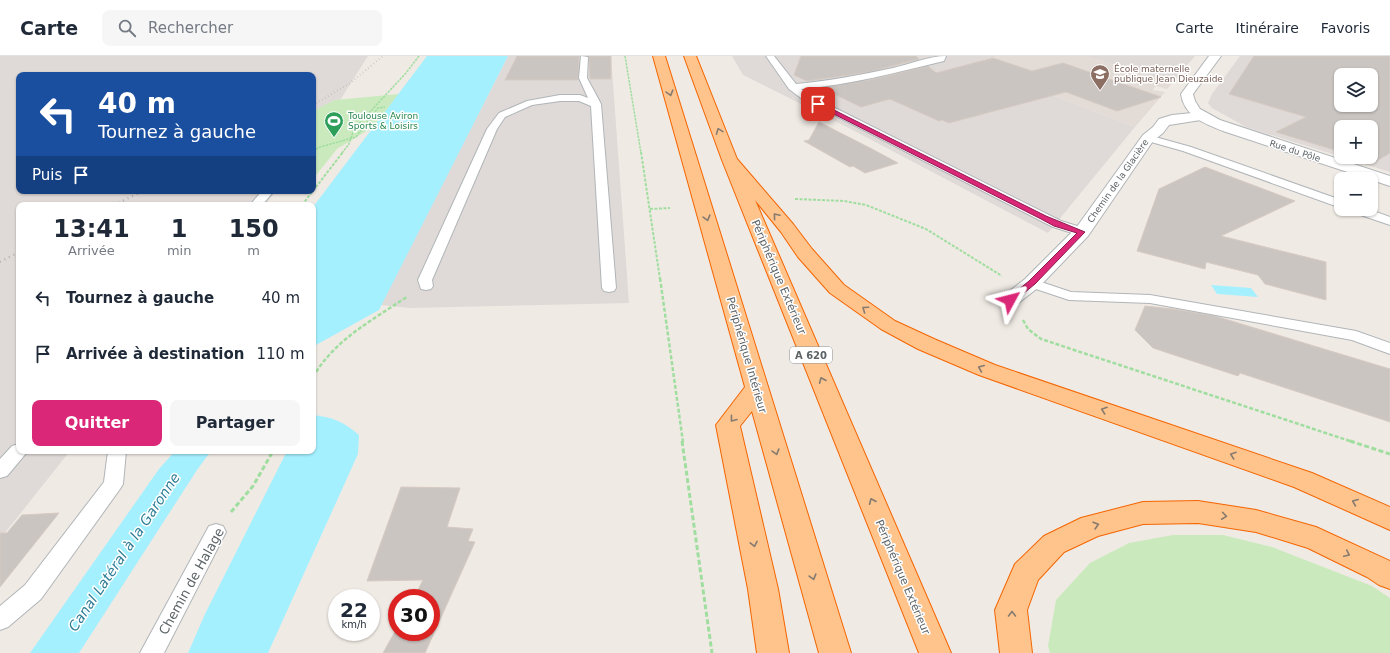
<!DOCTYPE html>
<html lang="fr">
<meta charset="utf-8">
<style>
:root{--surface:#fff;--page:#f6f6f7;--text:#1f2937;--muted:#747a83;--line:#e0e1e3;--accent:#db2777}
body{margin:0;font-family:"DejaVu Sans",sans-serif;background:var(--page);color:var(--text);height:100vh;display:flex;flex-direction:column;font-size:15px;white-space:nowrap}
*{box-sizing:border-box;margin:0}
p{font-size:13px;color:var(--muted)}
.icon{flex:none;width:22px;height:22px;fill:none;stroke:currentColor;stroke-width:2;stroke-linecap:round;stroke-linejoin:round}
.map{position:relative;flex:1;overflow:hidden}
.drawer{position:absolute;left:16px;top:146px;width:300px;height:252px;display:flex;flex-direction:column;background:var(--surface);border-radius:8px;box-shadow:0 1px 3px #0004}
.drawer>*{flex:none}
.banner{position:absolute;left:16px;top:16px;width:300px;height:122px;border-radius:8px;box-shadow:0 1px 3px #0004;background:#1a4fa0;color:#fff;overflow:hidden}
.buttons{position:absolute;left:1334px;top:12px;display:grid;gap:8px}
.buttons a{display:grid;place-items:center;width:44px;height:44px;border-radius:8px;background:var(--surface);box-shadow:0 1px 3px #0004;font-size:20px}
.speed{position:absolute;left:328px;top:533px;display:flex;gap:8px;font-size:20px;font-weight:700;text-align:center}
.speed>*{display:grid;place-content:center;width:52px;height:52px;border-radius:50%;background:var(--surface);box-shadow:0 1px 3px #0004;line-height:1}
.speed small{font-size:10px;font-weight:400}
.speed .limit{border:6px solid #d22;background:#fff;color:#111}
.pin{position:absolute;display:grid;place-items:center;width:34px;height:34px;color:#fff;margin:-17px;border-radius:8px;box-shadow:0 2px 6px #0006}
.me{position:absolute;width:44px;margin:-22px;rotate:52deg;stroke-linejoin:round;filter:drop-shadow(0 0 3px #0008)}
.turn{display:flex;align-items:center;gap:14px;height:84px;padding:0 16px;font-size:18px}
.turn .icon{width:52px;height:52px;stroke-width:2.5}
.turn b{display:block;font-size:28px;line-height:34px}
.then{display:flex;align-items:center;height:38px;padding:0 16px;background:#0003;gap:8px;font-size:15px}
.eta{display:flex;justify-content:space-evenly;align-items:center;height:68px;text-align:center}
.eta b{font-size:24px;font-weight:700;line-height:28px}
.primary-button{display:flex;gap:8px;margin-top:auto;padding:8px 16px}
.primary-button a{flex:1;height:46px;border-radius:8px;background:var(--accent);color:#fff;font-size:16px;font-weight:700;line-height:46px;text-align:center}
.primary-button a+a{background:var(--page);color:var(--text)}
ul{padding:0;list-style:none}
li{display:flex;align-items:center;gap:12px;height:56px;padding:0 16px}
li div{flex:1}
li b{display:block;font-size:15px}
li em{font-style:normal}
header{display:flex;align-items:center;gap:24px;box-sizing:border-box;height:56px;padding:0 20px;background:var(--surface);border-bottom:1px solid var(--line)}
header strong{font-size:19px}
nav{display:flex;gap:22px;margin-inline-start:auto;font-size:14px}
.search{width:280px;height:36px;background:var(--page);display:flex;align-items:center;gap:10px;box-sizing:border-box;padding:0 14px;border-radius:8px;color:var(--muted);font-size:15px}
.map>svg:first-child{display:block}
.industrial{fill:#dfdad7;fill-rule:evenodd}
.education{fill:#e3dbd5}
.green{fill:#caeabe}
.water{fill:#a5f0ff}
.building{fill:#cbc5c1;stroke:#d6cac2;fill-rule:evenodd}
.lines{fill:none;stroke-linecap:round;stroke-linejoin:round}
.service-casing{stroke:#b0b5b8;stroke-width:2}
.minor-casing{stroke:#b0b5b8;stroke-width:2}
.tertiary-casing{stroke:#b0b5b8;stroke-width:2}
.motorway-casing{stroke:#f46500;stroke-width:2}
.path-far3{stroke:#a0dea0;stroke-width:1.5;stroke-dasharray:2.5 1;stroke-linecap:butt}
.path-far2{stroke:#a0dea0;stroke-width:2;stroke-dasharray:3 1.5;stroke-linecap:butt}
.path-far1{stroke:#a0dea0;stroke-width:2.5;stroke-dasharray:4 2;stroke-linecap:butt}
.path{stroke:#a0dea0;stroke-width:3;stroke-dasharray:5 2.5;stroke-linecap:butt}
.service{fill:#fff;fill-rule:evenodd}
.minor{fill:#fff;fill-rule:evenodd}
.tertiary{fill:#fff;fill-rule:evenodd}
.motorway{fill:#ffc38c;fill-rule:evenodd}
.rail-far1{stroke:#b2b3b4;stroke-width:2;stroke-dasharray:0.5 3;stroke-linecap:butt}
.rail{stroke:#b2b3b4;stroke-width:2.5;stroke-dasharray:1 4;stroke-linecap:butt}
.oneway{stroke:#857b70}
.route{fill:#db2777;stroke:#8e194d}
.labels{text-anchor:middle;stroke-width:3;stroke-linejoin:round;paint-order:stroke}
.far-education-label{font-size:9px;fill:#785e54;stroke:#fff;text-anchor:start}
.far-leisure-label{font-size:9px;fill:#27864d;stroke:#fff;text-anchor:start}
.far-street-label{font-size:9px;fill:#5c6366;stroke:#fff}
.shield{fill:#fff;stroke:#8d9294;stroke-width:1}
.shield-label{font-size:10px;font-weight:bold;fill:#5c6366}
.street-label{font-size:11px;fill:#5c6366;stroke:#fff}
.near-street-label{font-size:13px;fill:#5c6366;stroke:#fff}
.near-water-label{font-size:14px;font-style:italic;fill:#2e7e97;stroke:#fff}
</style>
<header>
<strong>Carte</strong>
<div class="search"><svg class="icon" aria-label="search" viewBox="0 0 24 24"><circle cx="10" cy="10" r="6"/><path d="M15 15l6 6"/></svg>Rechercher</div>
<nav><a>Carte</a><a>Itinéraire</a><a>Favoris</a></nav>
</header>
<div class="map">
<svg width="1390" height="597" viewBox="0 0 1390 597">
<rect width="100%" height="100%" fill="#f0eae4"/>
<g class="industrial">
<polygon points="0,0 368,0 313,87 313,19 19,19 19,135 276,135 265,149 19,149 19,395 70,395 0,483"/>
<polygon points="508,0 611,0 629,247 409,252 381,249"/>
<polygon points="732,0 1000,0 983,4 973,9 1135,71 1048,177 845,70 743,19"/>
<polygon points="1086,0 1195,0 1172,27"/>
<path d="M1240 0H1390V116L1246 71 1212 52 1208 47 1212 38ZM1341 19H1371V49H1341ZM1341 71H1371V101H1341Z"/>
</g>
<polygon class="education" points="1000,0 1086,0 1172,27 1167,33 1156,30 1154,32 1153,34 1165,36 1135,71 973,9 984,6 982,5"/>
<g class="green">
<polygon points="399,38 373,71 337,93 313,123 313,55 335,44"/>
<polygon points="1173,479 1223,479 1272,491 1372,530 1390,542 1390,597 1050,597 1048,590 1056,544 1090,507 1129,487"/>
</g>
<g class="water">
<polygon points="427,0 508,0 379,254 316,289 313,295 313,151"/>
<polygon points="1211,229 1251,232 1258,241 1217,238"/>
<path d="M313 359C333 361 344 366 359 379L358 398 268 597H188L205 558 287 395H313Z"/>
<polygon points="175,395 211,395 197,414 79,597 30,597 159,413"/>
</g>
<g class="building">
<polygon points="517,0 579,0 578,24 505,24"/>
<polygon points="589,0 611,0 611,23 590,23"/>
<polygon points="801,0 916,0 919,3 869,16 807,25 794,19"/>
<path d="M1254 0H1390V97L1375 106 1357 101H1371V71H1341V96L1276 76 1306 61 1229 38ZM1341 19H1371V49H1341Z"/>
<polygon points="993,2 1032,15 1063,7 1161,41 1117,55 1066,36 949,67 942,64 939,65 890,43 861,51 822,32 874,23 928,10 936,17"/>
<polygon points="819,66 872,93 898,107 865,117 853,110 850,111 804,85 809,84"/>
<polygon points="1205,111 1295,145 1221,180 1326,206 1326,244 1265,228 1258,219 1206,206 1205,213 1137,195 1159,133"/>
<polygon points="1145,250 1173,253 1215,260 1390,313 1390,366 1240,317 1238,320 1153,292 1135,274"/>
<polygon points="401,431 460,432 447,471 473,473 468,485 475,486 425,597 383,597 397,572 397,576 431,576 431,542 414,542 423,524 367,525"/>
<polygon points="59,457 0,531 0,477 7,477 22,459"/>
</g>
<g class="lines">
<defs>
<g id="service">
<polygon points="581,0 588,1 587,22 601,48 616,232 614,235 609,236 604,235 602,232 591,50 579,45 560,45 532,49 505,61 497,73 432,224 433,230 431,233 426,234 421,233 418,224 487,73 499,57 527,45 560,39 580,39 588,42 579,22"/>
<path d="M766 0H774L796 28C829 25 861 19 893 12 910 8 930 0 946 0L944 5C897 16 850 29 801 33L807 38 1061 165 1087 173 1088 176 1087 179 1082 180 1053 171 801 42 789 33Z"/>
<polygon points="1148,79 1191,91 1341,144 1341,152 1183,95 1144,84 1143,82"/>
<polygon points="262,135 274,135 262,149 250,149"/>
<polygon points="1350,153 1368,153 1390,161 1390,169 1352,156"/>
<polygon points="1032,223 1071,236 1150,239 1356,275 1390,287 1390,298 1352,284 1150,247 1069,244 1027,230 1025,227 1027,224"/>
<polygon points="19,388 19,395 28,395 7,420 0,422 0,403 12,390"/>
<polygon points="108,395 126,395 123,428 120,433 41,543 8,571 0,574 0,550 25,529 104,426"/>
<polygon points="216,468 223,470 226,476 164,597 140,597 209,470"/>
</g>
<polygon id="minor" points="1202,56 1207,57 1209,60 1207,63 1169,69 1163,77 1153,85 1088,180 1039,231 1017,248 1010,250 1003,248 1000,244 1003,240 1025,223 1076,172 1143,79 1153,71 1159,63 1172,59"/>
<path id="tertiary" d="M1209 0H1221L1193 38 1195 45 1200 53 1220 64 1390 120V130L1223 75C1205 68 1184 60 1181 38Z"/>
<g id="motorway">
<polygon points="653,0 665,0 851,597 819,597 752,355 740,370 778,533 789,597 757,597 748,533 716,369 745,331"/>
<polygon points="684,0 696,0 737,103 793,168 812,193 844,229 895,265 934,283 995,309 1312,417 1390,451 1390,474 1294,431 979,319 918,293 881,273 830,237 798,201 781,176 755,144 951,597 919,597 722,104"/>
<polygon points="1198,445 1256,454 1316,471 1390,505 1390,533 1379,529 1367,521 1308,492 1256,476 1198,467 1143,468 1098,480 1064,496 1038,524 1027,554 1032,597 1000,597 995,554 1015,508 1044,480 1081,462 1143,446"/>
</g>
</defs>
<use href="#service" class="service-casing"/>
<use href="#minor" class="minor-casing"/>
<use href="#tertiary" class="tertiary-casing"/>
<use href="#motorway" class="motorway-casing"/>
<g class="path-far3">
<polyline points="625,0 641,97"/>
<polyline points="313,95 320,91 356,81 378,52 385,51"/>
<polyline points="342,97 349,88 354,73 406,17 419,0"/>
</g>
<g class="path-far2">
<polyline points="641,96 660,223"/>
<polyline points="795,143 844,145 866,149 926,173 1002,220"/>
<polyline points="302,149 343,96"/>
<polyline points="650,153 670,152"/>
</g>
<g class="path-far1">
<polyline points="660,222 683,386"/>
<polyline points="1023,264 1028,273 1041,283 1353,386"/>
<path d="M313 321C335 283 373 264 408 240"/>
</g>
<g class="path">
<polyline points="682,385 712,597"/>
<polyline points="1350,385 1390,398"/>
<polyline points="231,456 253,430 273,395"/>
</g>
<use href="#service" class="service"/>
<use href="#minor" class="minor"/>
<use href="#tertiary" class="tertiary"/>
<use href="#motorway" class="motorway"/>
<polyline class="rail-far1" points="313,49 350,27 383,0"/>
<g class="rail">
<polyline points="114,149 143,135"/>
<polyline points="0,206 19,196"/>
</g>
</g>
<defs><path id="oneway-chevron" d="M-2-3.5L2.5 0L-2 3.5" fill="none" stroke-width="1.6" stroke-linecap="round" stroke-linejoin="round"/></defs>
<g class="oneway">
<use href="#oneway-chevron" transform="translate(670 37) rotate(74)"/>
<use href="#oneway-chevron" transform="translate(719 75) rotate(-111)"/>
<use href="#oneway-chevron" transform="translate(776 160) rotate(-130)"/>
<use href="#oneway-chevron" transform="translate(707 162) rotate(74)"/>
<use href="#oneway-chevron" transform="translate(865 253) rotate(-145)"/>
<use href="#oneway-chevron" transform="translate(981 312) rotate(-157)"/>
<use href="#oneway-chevron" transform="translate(822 324) rotate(-113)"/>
<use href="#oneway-chevron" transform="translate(1104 354) rotate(-161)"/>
<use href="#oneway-chevron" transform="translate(733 363) rotate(128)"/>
<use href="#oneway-chevron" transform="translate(776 396) rotate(74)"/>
<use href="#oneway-chevron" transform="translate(1233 399) rotate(-161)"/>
<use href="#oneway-chevron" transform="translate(872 445) rotate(-113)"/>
<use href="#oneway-chevron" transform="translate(1355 446) rotate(-157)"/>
<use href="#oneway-chevron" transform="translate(1224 460) rotate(8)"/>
<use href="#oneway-chevron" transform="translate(1096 469) rotate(-16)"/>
<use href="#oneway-chevron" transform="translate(754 488) rotate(78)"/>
<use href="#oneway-chevron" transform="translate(1347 498) rotate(25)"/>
<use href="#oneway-chevron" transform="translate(813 521) rotate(74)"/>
<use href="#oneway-chevron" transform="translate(1012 558) rotate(-90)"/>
</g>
<polygon class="route" points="818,46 1046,160 1085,176 1035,228 1013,246 1007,246 1006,244 1007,243 1029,225 1077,177 1054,170 1041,163 816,49 816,46"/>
<defs>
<symbol id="school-pin" viewBox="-11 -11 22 30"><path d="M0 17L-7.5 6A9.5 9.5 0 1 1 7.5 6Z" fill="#8d6e63" stroke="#fff"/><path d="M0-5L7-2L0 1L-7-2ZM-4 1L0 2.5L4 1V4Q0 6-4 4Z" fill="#fff"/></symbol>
<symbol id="stadium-pin" viewBox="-11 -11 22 30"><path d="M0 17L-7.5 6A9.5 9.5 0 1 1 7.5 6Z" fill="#2e9e5b" stroke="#fff"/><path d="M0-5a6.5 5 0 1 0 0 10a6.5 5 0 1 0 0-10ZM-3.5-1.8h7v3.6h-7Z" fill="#fff"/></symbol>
</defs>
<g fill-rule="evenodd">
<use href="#school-pin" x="1089" y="7" width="22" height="30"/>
<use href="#stadium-pin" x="323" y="54" width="22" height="30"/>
</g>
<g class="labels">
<g class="far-education-label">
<text x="1114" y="16">École maternelle<tspan x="1114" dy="10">publique Jean Dieuzaide</tspan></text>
</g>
<g class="far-leisure-label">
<text x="348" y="63">Toulouse Aviron<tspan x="348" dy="10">Sports &amp; Loisirs</tspan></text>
</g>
<g class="far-street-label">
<text transform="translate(1295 95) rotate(18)" y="3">Rue du Pôle</text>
<text transform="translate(1118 125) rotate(-55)" y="3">Chemin de la Glacière</text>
</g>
<rect class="shield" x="790" y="291" width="42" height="16" rx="3"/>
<g class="shield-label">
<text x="811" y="303">A 620</text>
</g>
<g class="street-label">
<text transform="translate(779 221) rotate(67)" y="4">Périphérique Extérieur</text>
<text transform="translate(747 299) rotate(74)" y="4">Périphérique Intérieur</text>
<text transform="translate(903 521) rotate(67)" y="4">Périphérique Extérieur</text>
</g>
<g class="near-street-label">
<text transform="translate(191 525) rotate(-61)" y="5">Chemin de Halage</text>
</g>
<g class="near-water-label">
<text transform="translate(124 496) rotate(-56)" y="5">Canal Latéral à la Garonne</text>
</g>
</g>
</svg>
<div class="buttons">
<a><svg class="icon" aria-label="layers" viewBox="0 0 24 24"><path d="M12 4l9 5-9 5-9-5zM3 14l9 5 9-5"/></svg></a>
<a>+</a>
<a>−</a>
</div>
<div class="speed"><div>22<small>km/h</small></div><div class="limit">30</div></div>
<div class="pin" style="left:818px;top:48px;background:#d93025"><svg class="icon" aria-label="arrive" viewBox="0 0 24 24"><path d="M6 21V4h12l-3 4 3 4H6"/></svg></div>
<svg class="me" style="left:1010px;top:244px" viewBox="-20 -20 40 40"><path d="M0-17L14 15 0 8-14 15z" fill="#db2777" stroke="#fff" stroke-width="4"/></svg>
<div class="banner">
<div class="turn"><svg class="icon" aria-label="left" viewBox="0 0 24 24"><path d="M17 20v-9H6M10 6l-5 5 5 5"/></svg><div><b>40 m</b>Tournez à gauche</div></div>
<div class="then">Puis<svg class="icon" aria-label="arrive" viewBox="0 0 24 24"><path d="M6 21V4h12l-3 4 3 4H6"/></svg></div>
</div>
<section class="drawer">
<div class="eta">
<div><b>13:41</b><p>Arrivée</p></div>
<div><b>1</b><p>min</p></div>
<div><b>150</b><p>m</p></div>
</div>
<ul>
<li><svg class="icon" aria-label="left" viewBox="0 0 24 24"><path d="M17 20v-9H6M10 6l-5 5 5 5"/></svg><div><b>Tournez à gauche</b></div><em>40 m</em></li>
<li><svg class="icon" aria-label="arrive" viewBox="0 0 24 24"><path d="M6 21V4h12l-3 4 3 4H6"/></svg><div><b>Arrivée à destination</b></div><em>110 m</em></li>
</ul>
<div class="primary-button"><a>Quitter</a><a>Partager</a></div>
</section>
</div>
